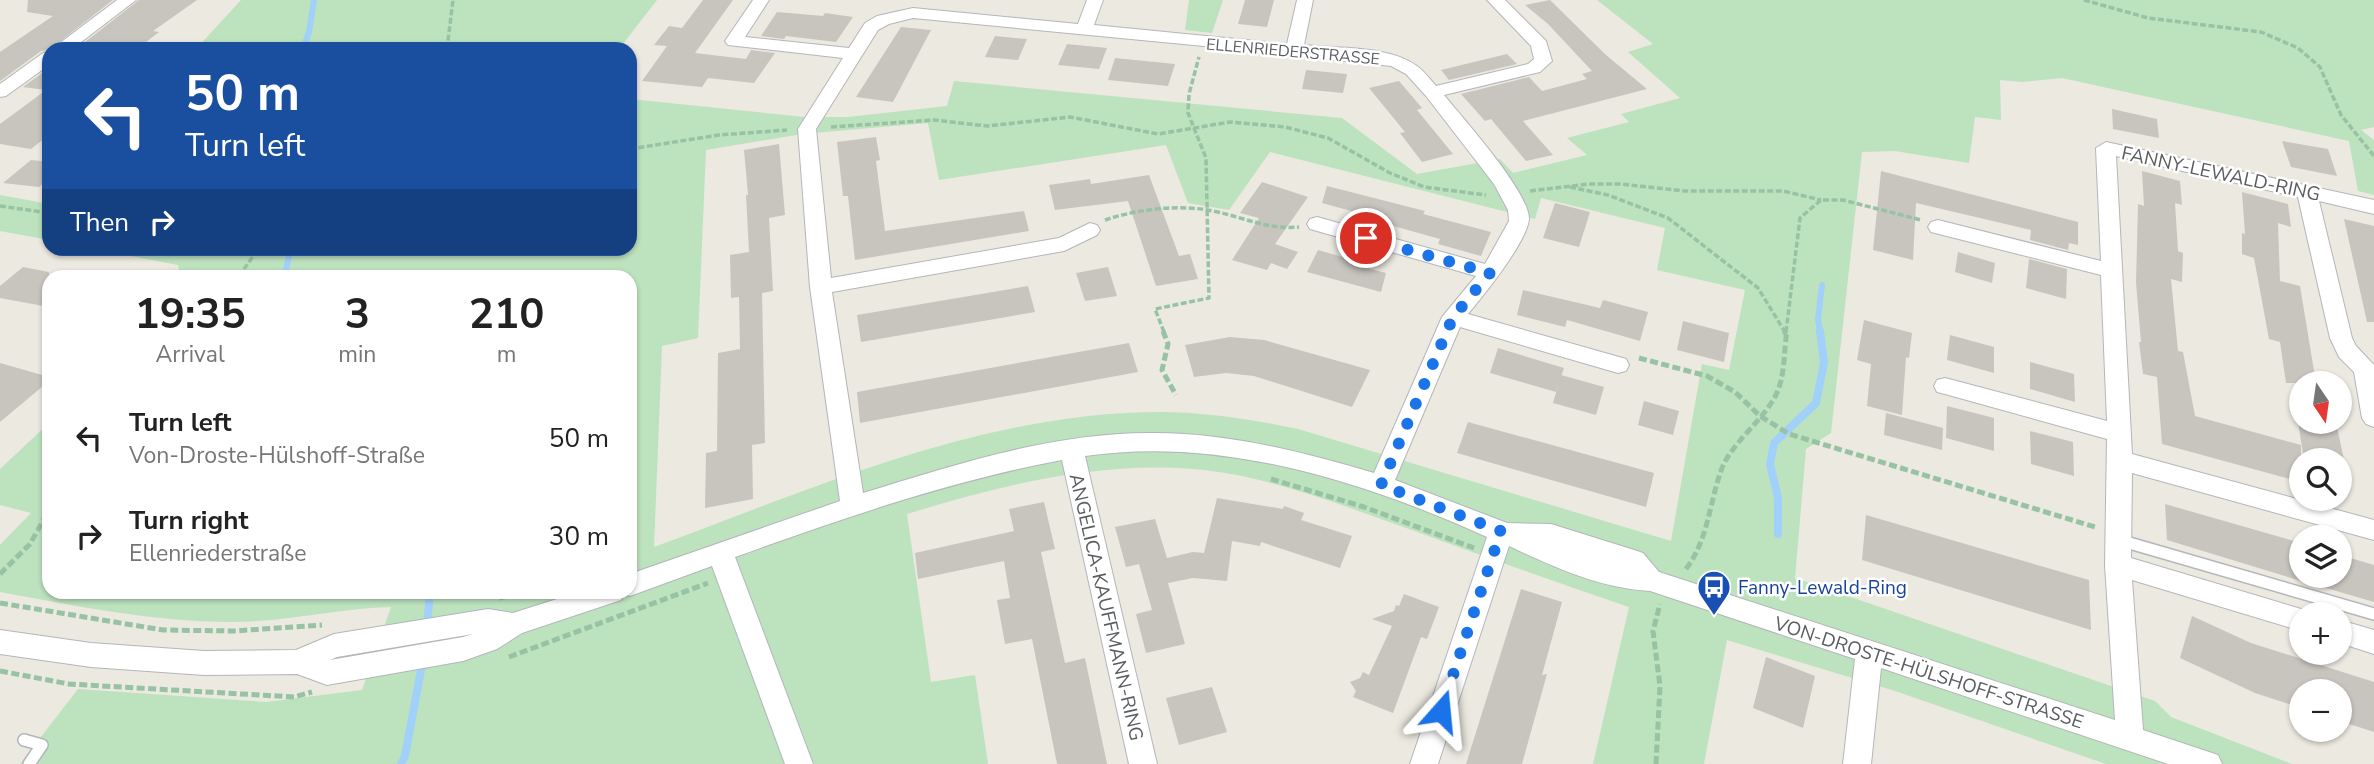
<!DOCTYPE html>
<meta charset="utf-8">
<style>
:root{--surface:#fff;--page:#f2f2f2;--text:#222;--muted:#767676}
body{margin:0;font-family:"Nunito Sans",sans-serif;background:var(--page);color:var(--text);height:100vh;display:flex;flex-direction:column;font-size:26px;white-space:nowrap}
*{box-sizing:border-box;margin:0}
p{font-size:23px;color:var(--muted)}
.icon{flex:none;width:38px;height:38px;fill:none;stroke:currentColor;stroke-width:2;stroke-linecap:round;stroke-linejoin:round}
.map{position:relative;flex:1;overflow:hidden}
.side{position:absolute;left:42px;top:270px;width:595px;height:329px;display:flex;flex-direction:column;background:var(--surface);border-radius:21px;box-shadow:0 2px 5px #0004}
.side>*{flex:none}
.top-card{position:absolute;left:42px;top:42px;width:595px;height:214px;border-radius:21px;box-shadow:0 2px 5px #0004;background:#1a4fa0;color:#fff;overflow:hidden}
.needle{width:46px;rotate:167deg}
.controls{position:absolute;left:2289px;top:371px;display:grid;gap:14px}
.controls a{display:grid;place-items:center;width:63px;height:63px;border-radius:50%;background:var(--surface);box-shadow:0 2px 5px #0004;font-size:35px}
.pin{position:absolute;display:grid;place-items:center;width:60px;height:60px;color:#fff;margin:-30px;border:4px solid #fff;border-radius:50%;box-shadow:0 2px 7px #0007}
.me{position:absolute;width:77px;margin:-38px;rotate:18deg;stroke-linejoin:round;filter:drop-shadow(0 0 5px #0008)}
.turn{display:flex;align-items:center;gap:24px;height:147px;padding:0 28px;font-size:32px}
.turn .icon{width:91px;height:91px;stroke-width:2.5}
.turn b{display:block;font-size:49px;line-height:60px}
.then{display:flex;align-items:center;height:66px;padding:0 28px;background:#0003;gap:14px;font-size:26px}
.eta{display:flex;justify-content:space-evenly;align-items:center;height:119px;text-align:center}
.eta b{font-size:42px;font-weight:700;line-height:49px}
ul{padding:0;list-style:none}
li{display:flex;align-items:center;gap:21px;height:98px;padding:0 28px}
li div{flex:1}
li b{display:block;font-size:26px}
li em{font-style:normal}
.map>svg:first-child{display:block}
.green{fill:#bde2be;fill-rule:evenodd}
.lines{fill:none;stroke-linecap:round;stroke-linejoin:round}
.stream-far1{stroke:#a1d1fa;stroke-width:6}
.stream{stroke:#a1d1fa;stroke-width:8}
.building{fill:#c8c5bf}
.service-casing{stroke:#b3b6ba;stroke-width:14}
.minor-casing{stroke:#b3b6ba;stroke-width:2}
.path-far1{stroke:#97c2a4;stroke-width:3.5;stroke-dasharray:6 2.5;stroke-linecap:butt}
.path{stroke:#97c2a4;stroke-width:5;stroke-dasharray:8 3.5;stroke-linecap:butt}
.service{stroke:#fff;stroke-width:11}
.minor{fill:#fff;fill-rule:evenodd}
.route{stroke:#1a73e8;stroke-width:12;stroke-dasharray:0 21.6}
.labels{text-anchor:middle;stroke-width:5;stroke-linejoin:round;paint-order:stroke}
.far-street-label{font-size:16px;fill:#595c60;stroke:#fff}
.street-label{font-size:19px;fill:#595c60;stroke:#fff}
.transit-label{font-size:19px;fill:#164399;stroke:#fff;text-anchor:start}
</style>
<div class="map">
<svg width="2374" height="764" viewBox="0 0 2374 764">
<rect width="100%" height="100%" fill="#ebe9e0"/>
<g class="green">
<polygon points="241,0 657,0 619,49 196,49"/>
<polygon points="1189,0 1223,0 1212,33 1185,30"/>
<path d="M1597 0H2374V127L2361 130 2374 140V195L2358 191 2349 141 2062 78 2022 82 2000 80 2001 120 1975 117 1969 163 1895 151 1862 152 1831 433 1806 449 1795 578 2155 701 2171 717 2292 764H2106L1895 691 1727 640 1704 764H1593L1629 607C1556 582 1482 556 1409 529 1335 503 1257 471 1178 468 1085 464 996 487 907 514L931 682 975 675 988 764H20L78 689 266 702 362 690 391 607C339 608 286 622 232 622 154 622 77 606 0 592V545L31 513 0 505V469L49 423V592H630V276H180L178 265 94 249 630 248V99L804 117H848L947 106 954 81 1342 118 1417 174 1500 159 1513 173 1587 155 1567 138 1629 122 1621 114 1680 98 1628 52 1653 44ZM928 123 939 180 1166 145 1188 203 1229 210 1270 152 1535 219 1541 198 1665 228 1657 270 1745 290 1729 370 1702 364 1671 541 1298 429C1255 420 1211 413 1166 412 986 411 820 486 654 547L662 346 698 338 706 150 802 134Z"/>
<polygon points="0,195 49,204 49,240 0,231"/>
</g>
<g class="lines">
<g class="stream-far1">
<polyline points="303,49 309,32 314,0"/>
<polyline points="289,276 286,270 290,251"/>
<polyline points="1820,332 1818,319 1822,285"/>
</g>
<g class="stream">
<polyline points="1778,534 1778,498 1770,464 1774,443 1816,403 1824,363 1820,331"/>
<polyline points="427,626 430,592"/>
<polyline points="401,764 405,756 423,659"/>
</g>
</g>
<g class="building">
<polygon points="28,0 113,0 49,50 41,51 0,81 0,52 53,16 27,12"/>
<polygon points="139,0 197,0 153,31 159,32 137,49 76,49"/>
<polygon points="703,0 733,0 695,53 746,59 751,50 775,53 754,83 708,78 702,87 642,81 667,46 654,45 669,26 682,28"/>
<polygon points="1245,0 1274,0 1267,27 1238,24"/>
<polygon points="1550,0 1606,55 1647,89 1523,121 1553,155 1526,161 1491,119 1485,121 1461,94 1529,77 1542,91 1587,79 1582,74 1592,71 1548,24 1525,5"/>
<polygon points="777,12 823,16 825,13 853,17 836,42 786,36 784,39 761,36"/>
<polygon points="901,27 931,30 893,102 856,97"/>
<polygon points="995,36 1027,39 1018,60 985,57"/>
<polygon points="1067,44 1107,48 1099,69 1058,65"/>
<polygon points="1507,54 1517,64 1449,80 1441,70"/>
<polygon points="1115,58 1175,64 1168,86 1108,80"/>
<polygon points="49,68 49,135 31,149 0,144 0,124 46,90 23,87"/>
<polygon points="1306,70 1347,74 1343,93 1302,89"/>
<polygon points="1399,81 1422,108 1417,110 1453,154 1422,162 1400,133 1405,132 1369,88"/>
<polygon points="2112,109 2157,119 2159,138 2113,129"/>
<polygon points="876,137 880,160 876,161 885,231 1024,211 1029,231 855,260 848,196 843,196 837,142"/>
<polygon points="2282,141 2328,149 2337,176 2291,167"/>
<polygon points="779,144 785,215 769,218 773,291 762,293 765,443 752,445 753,499 705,508 706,453 717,451 718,353 740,349 739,297 731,298 730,255 749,252 746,195 748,195 744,150"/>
<polygon points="31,160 49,162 49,178 39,187 3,183"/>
<polygon points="1881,171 2078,222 2078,245 2069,243 2068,250 2030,240 2031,230 1916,203 1913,260 1873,250"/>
<polygon points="2142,171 2180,181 2182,205 2175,203 2178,251 2183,253 2182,282 2171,279 2178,351 2183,352 2195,416 2301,445 2301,482 2162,444 2157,377 2143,374 2139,342 2141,342 2136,283 2138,204 2144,206"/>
<polygon points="1149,175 1179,256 1190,254 1198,279 1156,286 1128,201 1055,210 1049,185 1090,179 1091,184"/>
<polygon points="1262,182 1308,197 1275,244 1298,252 1287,269 1271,263 1267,270 1232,260 1259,218 1240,213"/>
<polygon points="1327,186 1425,211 1423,214 1491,232 1481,256 1438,244 1440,239 1379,222 1380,219 1322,203"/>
<polygon points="2242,192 2288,204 2291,227 2278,223 2280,281 2300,286 2316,383 2286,383 2280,342 2269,339 2254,258 2242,254 2242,233 2245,234"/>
<polygon points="1555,203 1590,212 1579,247 1543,238"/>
<polygon points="2344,219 2374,226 2374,322 2367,322"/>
<polygon points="1318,250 1353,260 1351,264 1386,273 1381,292 1307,272"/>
<polygon points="1958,252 1995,263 1992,283 1955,272"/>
<polygon points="2029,259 2067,269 2066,299 2026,288"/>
<polygon points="23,267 49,272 49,307 0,298 0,286"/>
<polygon points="1108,267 1117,296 1085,301 1076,273"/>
<polygon points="1028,286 1035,312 861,342 857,315"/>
<polygon points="1523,290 1600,308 1603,300 1648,312 1640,341 1567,320 1565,327 1517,315"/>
<polygon points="1864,320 1912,333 1909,358 1906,357 1902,415 1867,406 1871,364 1857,360"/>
<polygon points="1683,321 1729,333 1724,362 1677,350"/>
<polygon points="1950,335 1994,347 1994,373 1947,360"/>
<polygon points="1230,337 1264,340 1370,370 1352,407 1254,376 1226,373 1194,377 1185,345"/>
<polygon points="1129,343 1138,372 860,423 857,392"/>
<polygon points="1498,348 1564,368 1556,392 1490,373"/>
<polygon points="2030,362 2074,374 2075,402 2030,389"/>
<polygon points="0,363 49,377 49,381 0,422"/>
<polygon points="1561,375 1604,387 1596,415 1553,403"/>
<polygon points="1644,401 1679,411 1673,435 1638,425"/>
<polygon points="1947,406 1994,418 1994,451 1946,438"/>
<polygon points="1886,413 1943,428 1942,450 1884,435"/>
<polygon points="1468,422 1654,473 1646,507 1457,453"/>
<polygon points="2298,422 2336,422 2344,460 2304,460"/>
<polygon points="2030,431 2073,442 2074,476 2031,464"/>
<polygon points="1217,498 1283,509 1284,506 1304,513 1301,520 1352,536 1340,568 1261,542 1260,546 1232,541 1227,581 1193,578 1168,583 1185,644 1146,653 1136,614 1152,610 1139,564 1126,567 1115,527 1155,519 1167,558 1193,552 1204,553"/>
<polygon points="1044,502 1055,549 1041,552 1065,663 1085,658 1107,764 1057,764 1032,639 1005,644 997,600 1010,598 1004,561 918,579 915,553 1014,531 1009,509"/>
<polygon points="2165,504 2301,543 2301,581 2167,540"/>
<polygon points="1866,515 2089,580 2091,630 1862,560"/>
<polygon points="2340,555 2374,565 2374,602 2302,581 2303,576 2340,576"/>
<polygon points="1521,589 1562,602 1542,675 1547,674 1522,764 1466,764"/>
<polygon points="1404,594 1439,607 1427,639 1421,637 1393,713 1353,697 1356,691 1350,682 1360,678 1363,672 1369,675 1392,626 1372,619 1394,611 1396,605 1399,606"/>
<polygon points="2192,616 2251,643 2374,682 2374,732 2340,721 2340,691 2301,691 2301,708 2255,693 2180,658"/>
<polygon points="1766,657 1815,676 1803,728 1753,708"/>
<polygon points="1212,687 1227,732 1179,745 1166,698"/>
</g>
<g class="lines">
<defs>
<g id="service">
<polyline points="2119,540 2374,614"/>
<polyline points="24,740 42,745 29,764"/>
</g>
<g id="minor">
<polygon points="117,0 136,0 72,49 52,49"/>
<path d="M753 0H769L745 37 849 48 865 23 877 16 913 8 1078 24 1087 0H1103L1094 25 1287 44 1297 0H1313L1304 45C1339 49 1388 45 1417 66 1424 71 1430 79 1436 86L1528 64 1534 59 1531 46 1487 0H1505L1546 41 1552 61 1540 72 1444 95C1462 117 1530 193 1529 219 1527 242 1484 295 1468 314L1626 359 1629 365 1626 371 1618 373 1460 327 1395 480 1507 523 1551 524 1634 550 1643 553 1659 572 2115 720 2105 565 2107 439 1945 394 1937 392 1934 386 1937 380 1945 378 2107 421 2101 275 1931 232 1928 227 1931 222 1938 220 2101 261 2096 148 2106 142 2374 200V214L2319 201 2352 338 2356 346 2374 365V427L2366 424 2362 418 2354 372 2339 357 2330 338 2298 197 2116 156 2132 454 2374 520V540L2132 473 2131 558 2301 609 2311 614H2301V631L2132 580 2143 730 2218 755 2222 764H2168L1881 668 1871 764H1843L1855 659 1650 591C1599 588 1554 567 1509 546L1438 764H1410L1487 537C1363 481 1221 436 1085 456L1157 764H1129L1062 460C950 481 841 519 735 557L813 764H785L712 566 630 596 624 594 621 600 522 633 497 649 463 661 327 685 297 674 204 675 91 667 0 654V630L91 643 204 651 296 650 334 634 488 609 513 613 579 592H630V574L840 501 810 287 798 129 843 58 728 45 725 41ZM913 18 1287 54 1294 57 1300 56 1391 66 1406 74 1426 96 1494 184 1508 210 1509 221 1485 264 1317 217 1310 219 1307 224 1310 229 1476 276 1442 317 1374 473C1303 452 1229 433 1154 433 1055 432 957 464 863 493L832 292 1064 251 1097 235 1100 230 1097 225 1090 223 1059 238 831 278 816 129 878 30 889 24ZM473 634 463 637 330 660 337 657Z"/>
<polygon points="49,52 49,65 6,96 0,97 0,84 43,53"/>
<polygon points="2340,620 2374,630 2374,654 2340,643"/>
</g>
</defs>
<use href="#service" class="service-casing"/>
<use href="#minor" class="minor-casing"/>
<g class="path-far1">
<polyline points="2084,0 2148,18 2261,32 2298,48 2320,67 2341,115 2374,156"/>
<polyline points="447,49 453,0"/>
<polyline points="831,127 934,120 987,126 1070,117 1158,134 1230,122 1285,127 1328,138 1390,173 1424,187 1486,195"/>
<polyline points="630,149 719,135 787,130"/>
<polyline points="1570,187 1608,195 1668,218 1758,288 1785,332"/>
<polyline points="1530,191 1589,184 1620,184 1685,191 1783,191 1821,200"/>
<polyline points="0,206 49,213"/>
<path d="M1105 220C1138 209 1179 204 1213 211 1243 217 1268 230 1299 227"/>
<polyline points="239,276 259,248"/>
<polyline points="1164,332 1155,309 1209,298 1206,158 1188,113 1189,94 1199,57"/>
<polyline points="1786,332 1800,218 1821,200 1843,200 1921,220"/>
</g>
<g class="path">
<polyline points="1163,331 1168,344 1162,370 1176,395"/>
<polyline points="1784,331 1786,334"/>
<polyline points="1639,358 1707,376 1735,392 1760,416 1789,434 2095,527"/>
<polyline points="1271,479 1364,507 1474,548"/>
<path d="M1686 569C1709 538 1709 503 1722 468 1735 437 1772 415 1780 384 1785 368 1784 348 1787 331"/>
<polyline points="0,574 30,544 49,510"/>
<polyline points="499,598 527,592"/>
<polyline points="0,603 163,630 234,631 322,625"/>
<polyline points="509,657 708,583"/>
<polyline points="0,671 69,684 294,697 312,692"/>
<polyline points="1656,764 1660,686 1653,631 1660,604"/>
</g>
<use href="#service" class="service"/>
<use href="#minor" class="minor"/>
</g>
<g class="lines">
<polyline class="route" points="1366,238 1490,273 1453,317 1381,485 1501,531 1441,711"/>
</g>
<defs>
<symbol id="bus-pin" viewBox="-11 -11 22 30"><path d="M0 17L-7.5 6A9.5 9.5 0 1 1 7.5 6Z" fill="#1a4fb4" stroke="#fff"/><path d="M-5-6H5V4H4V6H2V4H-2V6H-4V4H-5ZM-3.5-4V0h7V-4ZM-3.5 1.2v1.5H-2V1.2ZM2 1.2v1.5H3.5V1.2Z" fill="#fff"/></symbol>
</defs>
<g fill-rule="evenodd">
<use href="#bus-pin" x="1695" y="568" width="38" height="52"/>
</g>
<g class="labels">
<g class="far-street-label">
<text transform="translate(1293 51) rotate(5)" y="6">ELLENRIEDERSTRASSE</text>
</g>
<g class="street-label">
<text transform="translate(2221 173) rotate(12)" y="7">FANNY-LEWALD-RING</text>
<text transform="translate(1107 607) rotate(77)" y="7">ANGELICA-KAUFFMANN-RING</text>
<text transform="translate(1929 672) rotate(18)" y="7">VON-DROSTE-HÜLSHOFF-STRASSE</text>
</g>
<g class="transit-label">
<text x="1738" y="594">Fanny-Lewald-Ring</text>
</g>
</g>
</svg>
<div class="controls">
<a><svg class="needle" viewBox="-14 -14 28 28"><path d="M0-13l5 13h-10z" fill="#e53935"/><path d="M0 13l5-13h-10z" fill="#767676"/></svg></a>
<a><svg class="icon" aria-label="search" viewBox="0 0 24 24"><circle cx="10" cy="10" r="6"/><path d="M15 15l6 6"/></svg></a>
<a><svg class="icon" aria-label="layers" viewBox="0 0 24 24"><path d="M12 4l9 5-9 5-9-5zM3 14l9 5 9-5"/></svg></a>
<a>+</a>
<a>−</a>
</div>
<div class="pin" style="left:1366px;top:238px;background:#d93025"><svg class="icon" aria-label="arrive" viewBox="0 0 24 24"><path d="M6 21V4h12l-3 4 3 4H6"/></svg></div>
<svg class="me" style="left:1441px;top:711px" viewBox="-20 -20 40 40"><path d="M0-17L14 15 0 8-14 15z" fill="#1a73e8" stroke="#fff" stroke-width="4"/></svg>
<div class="top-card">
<div class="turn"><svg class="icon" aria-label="left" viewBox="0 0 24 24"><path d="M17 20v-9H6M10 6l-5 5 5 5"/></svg><div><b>50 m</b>Turn left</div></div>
<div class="then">Then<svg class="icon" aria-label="right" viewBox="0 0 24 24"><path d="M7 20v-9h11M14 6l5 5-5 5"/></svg></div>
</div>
<section class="side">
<div class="eta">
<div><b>19:35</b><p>Arrival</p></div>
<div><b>3</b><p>min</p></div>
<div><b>210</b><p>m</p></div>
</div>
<ul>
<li><svg class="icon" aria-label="left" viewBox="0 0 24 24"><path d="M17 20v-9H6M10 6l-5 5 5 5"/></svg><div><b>Turn left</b><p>Von-Droste-Hülshoff-Straße</p></div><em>50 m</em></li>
<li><svg class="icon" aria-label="right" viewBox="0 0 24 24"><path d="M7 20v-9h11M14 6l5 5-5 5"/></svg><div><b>Turn right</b><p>Ellenriederstraße</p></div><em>30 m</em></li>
</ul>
</section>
</div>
